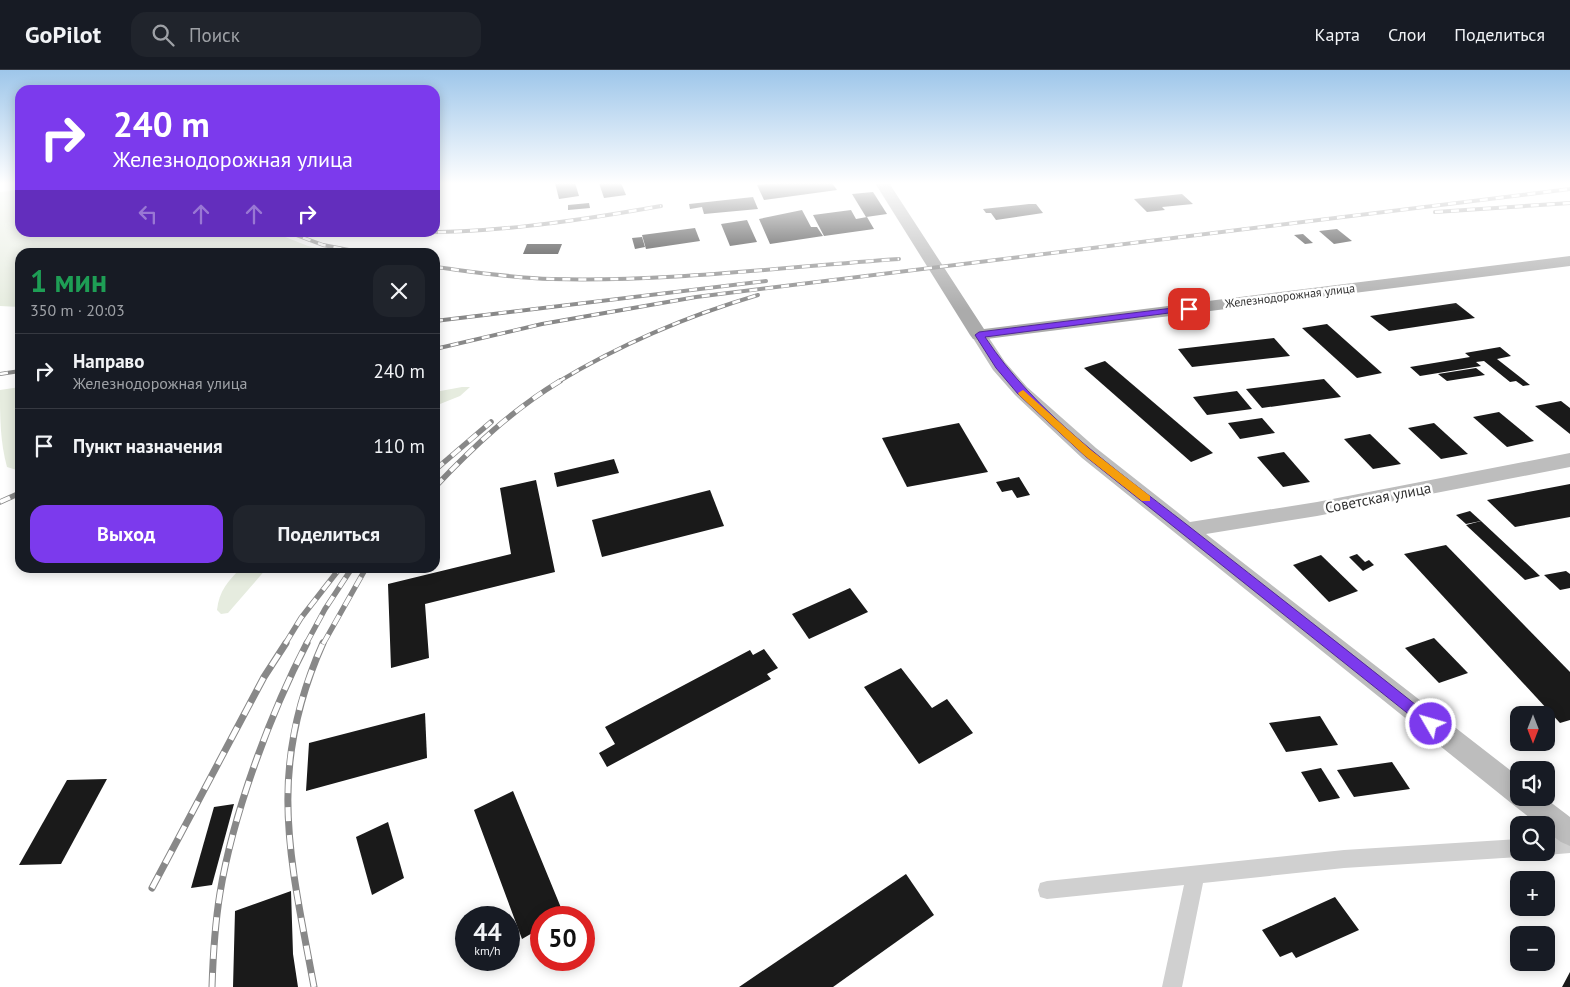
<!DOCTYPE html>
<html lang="ru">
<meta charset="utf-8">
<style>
:root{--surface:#171b24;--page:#20242c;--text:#f1f3f6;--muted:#9ea1a6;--line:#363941;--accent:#7c3aed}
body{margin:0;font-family:"PT Sans",sans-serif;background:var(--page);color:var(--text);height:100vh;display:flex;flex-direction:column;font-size:19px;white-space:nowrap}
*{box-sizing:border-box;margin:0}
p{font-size:16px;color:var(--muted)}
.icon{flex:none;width:28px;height:28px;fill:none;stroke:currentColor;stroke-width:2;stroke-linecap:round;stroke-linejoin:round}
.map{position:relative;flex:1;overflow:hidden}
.drawer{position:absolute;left:15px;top:178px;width:425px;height:325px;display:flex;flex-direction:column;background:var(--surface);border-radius:15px;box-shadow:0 2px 12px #0003}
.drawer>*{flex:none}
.top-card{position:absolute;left:15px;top:15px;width:425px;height:152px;border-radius:15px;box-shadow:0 2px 12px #0003;background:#7c3aed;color:#fff;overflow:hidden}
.needle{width:32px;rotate:180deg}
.fabs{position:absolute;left:1510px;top:636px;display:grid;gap:10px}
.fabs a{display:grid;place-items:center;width:45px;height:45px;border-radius:10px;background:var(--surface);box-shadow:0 2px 12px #0003;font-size:25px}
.speed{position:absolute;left:455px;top:836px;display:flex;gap:10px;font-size:25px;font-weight:700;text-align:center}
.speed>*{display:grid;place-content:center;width:65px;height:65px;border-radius:50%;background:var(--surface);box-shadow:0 2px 12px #0003;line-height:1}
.speed small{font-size:12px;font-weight:400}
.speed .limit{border:8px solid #d22;background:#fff;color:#111}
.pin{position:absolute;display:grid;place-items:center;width:42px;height:42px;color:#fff;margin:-21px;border-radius:10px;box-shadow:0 2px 8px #0006}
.me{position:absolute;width:55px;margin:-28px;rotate:308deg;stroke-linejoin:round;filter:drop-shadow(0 0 4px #0008)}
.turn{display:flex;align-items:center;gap:18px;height:105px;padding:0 15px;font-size:22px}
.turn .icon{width:65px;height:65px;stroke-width:2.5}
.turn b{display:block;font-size:35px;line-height:42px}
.lanes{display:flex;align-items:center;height:48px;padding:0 15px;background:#0003;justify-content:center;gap:25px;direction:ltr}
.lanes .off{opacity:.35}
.round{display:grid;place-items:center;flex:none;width:52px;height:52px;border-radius:15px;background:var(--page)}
.summary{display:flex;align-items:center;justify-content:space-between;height:85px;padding:0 15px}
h1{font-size:30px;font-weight:600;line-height:38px;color:#1e9e55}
.primary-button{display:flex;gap:10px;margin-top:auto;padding:10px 15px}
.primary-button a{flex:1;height:58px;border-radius:15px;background:var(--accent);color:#fff;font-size:20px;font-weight:600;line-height:58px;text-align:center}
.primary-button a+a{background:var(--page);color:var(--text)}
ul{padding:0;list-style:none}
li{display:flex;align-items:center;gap:15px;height:75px;padding:0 15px;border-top:1px solid var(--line)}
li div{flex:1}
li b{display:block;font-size:19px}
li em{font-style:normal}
header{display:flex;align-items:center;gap:30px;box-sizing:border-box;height:70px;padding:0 25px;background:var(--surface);border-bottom:1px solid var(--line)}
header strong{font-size:24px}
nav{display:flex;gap:28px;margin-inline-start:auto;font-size:18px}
.search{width:350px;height:45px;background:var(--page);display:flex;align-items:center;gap:12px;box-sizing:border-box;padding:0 18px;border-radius:15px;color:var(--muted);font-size:19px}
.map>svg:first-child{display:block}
.green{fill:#e6ecdf}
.building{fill:#1a1a1a}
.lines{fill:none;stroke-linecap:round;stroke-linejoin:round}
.street{fill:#d0d0d0;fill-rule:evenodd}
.secondary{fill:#bdbdbd;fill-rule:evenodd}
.primary{fill:#ababab;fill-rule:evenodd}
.rail-far2-casing{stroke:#888;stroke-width:4}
.rail-far1-casing{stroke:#888;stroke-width:5.5}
.rail-casing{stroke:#888;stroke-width:7}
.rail-far2{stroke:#fff;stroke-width:2.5;stroke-dasharray:8;stroke-linecap:butt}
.rail-far1{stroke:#fff;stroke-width:4;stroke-dasharray:11;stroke-linecap:butt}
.rail{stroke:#fff;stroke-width:5;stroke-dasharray:14;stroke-linecap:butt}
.route{fill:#7c3aed;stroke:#51269a}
.slow{fill:#f59e0b}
.labels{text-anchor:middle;stroke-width:5;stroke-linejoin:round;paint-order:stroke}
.far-street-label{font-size:12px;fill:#333;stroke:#fff}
.street-label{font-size:15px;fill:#333;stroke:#fff}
</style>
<header>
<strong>GoPilot</strong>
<div class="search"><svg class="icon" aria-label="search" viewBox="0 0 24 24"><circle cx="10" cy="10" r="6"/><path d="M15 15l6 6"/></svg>Поиск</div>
<nav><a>Карта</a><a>Слои</a><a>Поделиться</a></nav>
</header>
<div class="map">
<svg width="1570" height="917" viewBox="0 0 1570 917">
<rect width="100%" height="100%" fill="#fff"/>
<g class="green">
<polygon points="20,120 20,162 275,163 308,176 334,182 20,182 20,237 0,236 0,122"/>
<path d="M20 317V401L7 397C0 372 0 346 0 320Z"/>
<polygon points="462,317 470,317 460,326 435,336 435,322"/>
<path d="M241 498H267L228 543 221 544 217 540C219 521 228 511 241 498Z"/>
</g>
<g class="building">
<polygon points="555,113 575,113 579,126 559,129"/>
<polygon points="599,113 621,113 626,125 604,128"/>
<polygon points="776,113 832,113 837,120 764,130 757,115"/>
<polygon points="873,122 887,144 866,147 852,124"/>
<polygon points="1182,124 1193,134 1162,137 1165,140 1147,142 1134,129"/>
<polygon points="753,127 758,139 704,144 702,137 690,139 689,134"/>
<polygon points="589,133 590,138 568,140 568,135"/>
<polygon points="1029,134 1036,134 1043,143 996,150 991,143 986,143 983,139"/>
<polygon points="802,140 811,157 817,157 823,166 770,174 759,149"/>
<polygon points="851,140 856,149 867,147 874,159 824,166 813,145"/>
<polygon points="747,150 757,172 730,176 721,154"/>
<polygon points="695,158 700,171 646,179 642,165"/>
<polygon points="1337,159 1352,171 1334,174 1319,161"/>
<polygon points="1303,164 1313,173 1305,174 1294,165"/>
<polygon points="642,167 645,177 635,179 632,168"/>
<polygon points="527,174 562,174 558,184 523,184"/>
<polygon points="1456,233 1475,248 1389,261 1370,246"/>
<polygon points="1327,254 1382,303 1357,308 1302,258"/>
<polygon points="1274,268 1290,286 1192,297 1178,279"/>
<polygon points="1500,277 1511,286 1497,289 1530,315 1523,316 1516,311 1510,312 1484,291 1476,292 1481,296 1420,306 1410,297 1470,287 1465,283"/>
<polygon points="1105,291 1213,383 1191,392 1084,298"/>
<polygon points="1476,298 1485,305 1447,311 1438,304"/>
<polygon points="1324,309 1341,327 1262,338 1246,319"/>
<polygon points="1237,321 1252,339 1207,345 1193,327"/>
<polygon points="1561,331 1570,338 1570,364 1535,336"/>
<polygon points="1499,342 1534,371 1507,377 1473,347"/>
<polygon points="1262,348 1275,363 1240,369 1228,353"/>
<polygon points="959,353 988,402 907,417 882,368"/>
<polygon points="1434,353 1468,384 1441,389 1408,358"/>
<polygon points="1370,364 1401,394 1373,399 1344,369"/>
<polygon points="1284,382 1310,412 1283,417 1257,387"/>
<polygon points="614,389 619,403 557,417 554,403"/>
<polygon points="1019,407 1030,425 1017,428 1012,420 1002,422 996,412"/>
<polygon points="536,410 555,502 425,534 429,588 391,598 388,514 511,484 500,418"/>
<polygon points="1570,414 1570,447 1515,457 1487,430"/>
<polygon points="710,420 724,456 602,487 592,450"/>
<polygon points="1470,441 1481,451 1466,454 1456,445"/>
<polygon points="1481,451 1540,506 1525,510 1466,455"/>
<polygon points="1446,475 1570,602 1570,650 1560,653 1404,484"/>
<polygon points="1357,484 1365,492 1369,490 1374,495 1363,501 1349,487"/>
<polygon points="1321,485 1358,521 1329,532 1293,495"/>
<polygon points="1566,501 1570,504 1570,518 1560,520 1544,505"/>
<polygon points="850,518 868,542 809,569 792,544"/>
<polygon points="1434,568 1468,603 1439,613 1405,578"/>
<polygon points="764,579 778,598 767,604 771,609 607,697 599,683 615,674 605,657 750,580 753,585"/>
<polygon points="901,598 932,638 947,629 973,663 919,694 864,617"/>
<polygon points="425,643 427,688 306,721 309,673"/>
<polygon points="1320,646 1338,675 1286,682 1269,653"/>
<polygon points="1392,692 1410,719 1354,727 1337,700"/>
<polygon points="1321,698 1340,728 1319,732 1301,702"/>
<polygon points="107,709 61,794 19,795 67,710"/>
<polygon points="513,721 564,845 560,848 541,848 541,858 522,869 474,740"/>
<polygon points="234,734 212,815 191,818 214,737"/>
<polygon points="388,752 404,808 372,825 356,767"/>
<polygon points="906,804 934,845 833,917 739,917"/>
<polygon points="291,821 293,884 298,917 233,917 235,841"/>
<polygon points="1335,827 1359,860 1296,888 1292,882 1280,887 1262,860"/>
<polygon points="1570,902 1570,917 1562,917"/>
</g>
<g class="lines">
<g class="street">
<polygon points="1570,765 1570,783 1546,785 1540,782 1546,782 1546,767"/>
<polygon points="1519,769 1519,782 1526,782 1519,787 1344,798 1203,813 1182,917 1162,917 1184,815 1047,829 1040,827 1038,820 1040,813 1047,811 1344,780"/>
</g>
<polygon class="secondary" points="979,260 985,262 1005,292 1027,317 1096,378 1190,452 1317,432 1570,383 1570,397 1317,446 1206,464 1519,707 1519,728 1545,728 1570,747 1570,776 1561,772 1546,761 1546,755 1539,755 1516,737 1082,388 1015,325 993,300 971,265"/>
<polygon class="primary" points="875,113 889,113 984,259 1570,186 1570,196 979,270 973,269 970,265"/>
<defs>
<g id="rail-far2">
<polyline points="1435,142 1570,133"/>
<polyline points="288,162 323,175 359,182"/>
<path d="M390 162C482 165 571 152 661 136"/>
<path d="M435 197C474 202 512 208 552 209 668 212 783 197 899 189"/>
<polyline points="435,251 766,211"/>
<polyline points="435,279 542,254 696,227 1570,119"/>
<polyline points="0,304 20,301"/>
<path d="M558 312C621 274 687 246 758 225"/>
</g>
<g id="rail-far1">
<polyline points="435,400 491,352"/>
<path d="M435 417C473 377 512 340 560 311"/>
<polyline points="0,432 20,423"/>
<polyline points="285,574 301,548 340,498"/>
<polyline points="306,574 325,539 352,498"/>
<polyline points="323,574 366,498"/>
</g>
<g id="rail">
<polyline points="152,818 264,607 286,573"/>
<path d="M212 917C213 885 215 854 220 823 233 744 270 644 307 573"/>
<path d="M314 917C290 787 266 700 323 573"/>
</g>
</defs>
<use href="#rail-far2" class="rail-far2-casing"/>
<use href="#rail-far1" class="rail-far1-casing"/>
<use href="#rail" class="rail-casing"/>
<use href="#rail-far2" class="rail-far2"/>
<use href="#rail-far1" class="rail-far1"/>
<use href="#rail" class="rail"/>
</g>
<linearGradient id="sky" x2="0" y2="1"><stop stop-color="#9ec6ea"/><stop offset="0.47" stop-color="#fff"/><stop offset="1" stop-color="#fff" stop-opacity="0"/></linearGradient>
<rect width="1570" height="241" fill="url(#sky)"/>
<path class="route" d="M1189 236 1194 239 1192 240 985 267C1036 344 1114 398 1186 454 1269 519 1352 584 1435 650L1437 654 1435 658 1431 660 1426 658 1085 386 1018 324 996 298 975 265 979 262Z"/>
<polygon class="slow" points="1023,320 1092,381 1150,426 1150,431 1142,431 1085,386 1019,325 1018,323"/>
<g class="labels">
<g class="far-street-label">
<text transform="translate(1290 226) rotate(-7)" y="4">Железнодорожная улица</text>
</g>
<g class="street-label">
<text transform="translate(1378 428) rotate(-11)" y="5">Советская улица</text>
</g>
</g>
</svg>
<div class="fabs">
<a><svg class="needle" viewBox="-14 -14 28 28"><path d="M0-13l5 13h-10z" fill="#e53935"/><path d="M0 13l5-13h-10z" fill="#9ea1a6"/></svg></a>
<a><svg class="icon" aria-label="sound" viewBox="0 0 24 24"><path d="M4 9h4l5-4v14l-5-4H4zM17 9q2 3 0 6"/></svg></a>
<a><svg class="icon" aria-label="search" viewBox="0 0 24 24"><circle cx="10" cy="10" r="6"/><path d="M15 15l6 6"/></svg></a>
<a>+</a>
<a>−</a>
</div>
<div class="speed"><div>44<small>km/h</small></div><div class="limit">50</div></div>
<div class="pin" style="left:1189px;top:239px;background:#d93025"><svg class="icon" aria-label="arrive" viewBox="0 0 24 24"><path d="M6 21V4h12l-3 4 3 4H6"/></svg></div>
<svg class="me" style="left:1431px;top:654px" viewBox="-20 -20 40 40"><circle r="17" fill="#7c3aed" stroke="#fff" stroke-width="3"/><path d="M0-11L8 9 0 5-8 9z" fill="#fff"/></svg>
<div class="top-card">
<div class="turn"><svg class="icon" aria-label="right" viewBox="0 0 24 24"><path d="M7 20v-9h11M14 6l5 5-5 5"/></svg><div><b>240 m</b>Железнодорожная улица</div></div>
<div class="lanes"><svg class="icon off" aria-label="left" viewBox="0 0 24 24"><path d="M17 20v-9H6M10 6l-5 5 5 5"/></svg><svg class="icon off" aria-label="ahead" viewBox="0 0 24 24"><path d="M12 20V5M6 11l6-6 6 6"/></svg><svg class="icon off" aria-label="ahead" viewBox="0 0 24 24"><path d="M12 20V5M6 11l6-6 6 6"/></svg><svg class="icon" aria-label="right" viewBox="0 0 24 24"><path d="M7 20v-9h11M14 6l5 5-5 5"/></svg></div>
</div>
<section class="drawer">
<div class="summary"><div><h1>1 мин</h1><p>350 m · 20:03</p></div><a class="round"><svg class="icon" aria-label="close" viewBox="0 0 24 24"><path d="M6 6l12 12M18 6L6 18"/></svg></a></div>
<ul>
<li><svg class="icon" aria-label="right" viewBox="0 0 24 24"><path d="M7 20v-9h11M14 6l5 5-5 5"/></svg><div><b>Направо</b><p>Железнодорожная улица</p></div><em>240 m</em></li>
<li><svg class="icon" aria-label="arrive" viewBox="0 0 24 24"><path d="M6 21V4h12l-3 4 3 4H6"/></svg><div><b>Пункт назначения</b></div><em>110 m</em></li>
</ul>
<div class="primary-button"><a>Выход</a><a>Поделиться</a></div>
</section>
</div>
